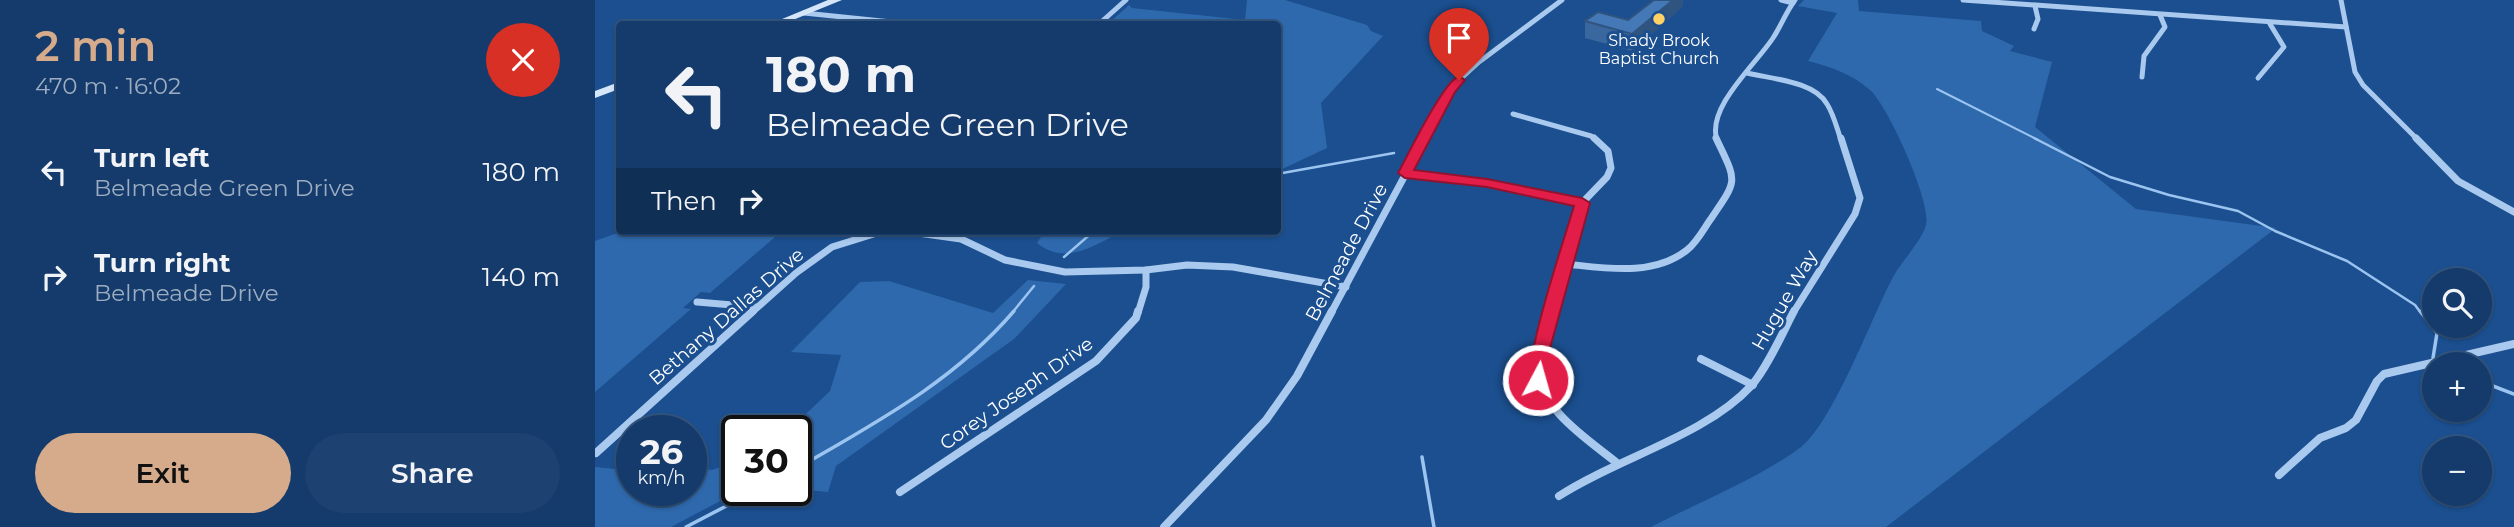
<!DOCTYPE html>
<meta charset="utf-8">
<style>
:root{--surface:#143b6b;--page:#1d4271;--text:#f1f3f6;--muted:#9dadc1;--line:#33557e;--accent:#d6ab8b}
body{margin:0;font-family:Montserrat,sans-serif;background:var(--page);color:var(--text);height:100vh;display:flex;flex-direction:column;font-size:26px;white-space:nowrap}
*{box-sizing:border-box;margin:0}
p{font-size:23px;color:var(--muted)}
.icon{flex:none;width:38px;height:38px;fill:none;stroke:currentColor;stroke-width:2;stroke-linecap:round;stroke-linejoin:round}
.map{position:relative;flex:1;overflow:hidden}
.details{display:flex;flex-direction:column;background:var(--surface);width:595px}
.details>*{flex:none}
.guide{position:absolute;left:21px;top:21px;width:665px;height:214px;border-radius:7px;box-shadow:0 2px 5px #0004,0 0 0 2px var(--line);background:#143b6b;color:var(--text);overflow:hidden}
.fabs{position:absolute;left:1827px;top:268px;display:grid;gap:14px}
.fabs a{display:grid;place-items:center;width:70px;height:70px;border-radius:50%;background:var(--surface);box-shadow:0 2px 5px #0004,0 0 0 2px var(--line);font-size:35px}
.speed{position:absolute;left:21px;top:415px;display:flex;gap:14px;font-size:35px;font-weight:700;text-align:center}
.speed>*{display:grid;place-content:center;width:91px;height:91px;border-radius:50%;background:var(--surface);box-shadow:0 2px 5px #0004,0 0 0 2px var(--line);line-height:1}
.speed small{font-size:18px;font-weight:400}
.speed .limit{border:4px solid #111;border-radius:10px;background:#fff;color:#111}
.pin{position:absolute;display:grid;place-items:center;width:60px;height:60px;color:#fff;margin:-72px -30px;border-radius:50% 50% 50% 0;rotate:-45deg;box-shadow:0 0 7px #0007}
.pin .icon{rotate:45deg}
.me{position:absolute;width:77px;margin:-38px;rotate:6deg;stroke-linejoin:round;filter:drop-shadow(0 0 5px #0008)}
.turn{display:flex;align-items:center;gap:24px;height:147px;padding:0 35px;font-size:32px}
.turn .icon{width:91px;height:91px;stroke-width:2.5}
.turn b{display:block;font-size:49px;line-height:60px}
.then{display:flex;align-items:center;height:66px;padding:0 35px;background:#0003;gap:14px;font-size:26px}
.round{display:grid;place-items:center;flex:none;width:74px;height:74px;border-radius:37px;background:var(--page)}
.headline{display:flex;align-items:center;justify-content:space-between;height:119px;padding:0 35px}
h1{font-size:42px;font-weight:600;line-height:52px;color:var(--accent)}
.primary-button{display:flex;gap:14px;margin-top:auto;padding:14px 35px}
.primary-button a{flex:1;height:80px;border-radius:42px;background:var(--accent);color:#111;font-size:28px;font-weight:600;line-height:80px;text-align:center}
.primary-button a+a{background:var(--page);color:var(--text)}
ul{padding:0;list-style:none}
li{display:flex;align-items:center;gap:21px;height:105px;padding:0 35px}
li div{flex:1}
li b{display:block;font-size:26px}
li em{font-style:normal}
main{display:flex;flex:1;min-height:0}
.map>svg:first-child{display:block}
.green{fill:#2e69ad}
.lines{fill:none;stroke-linecap:round;stroke-linejoin:round}
.stream-far2{stroke:#9cc4f0;stroke-width:2}
.stream-far1{stroke:#9cc4f0;stroke-width:2.5}
.stream{stroke:#9cc4f0;stroke-width:3.5}
.street-far2{stroke:#a9c9ee;stroke-width:5}
.street-far1{stroke:#a9c9ee;stroke-width:7}
.street{stroke:#a9c9ee;stroke-width:8}
.secondary{fill:#d6e6fa;fill-rule:evenodd}
.wall{fill:#3a679d}
.shaded-wall{fill:#305480}
.building{fill:#4478b7;stroke:#305480;stroke-width:2}
.route{fill:#e11d48;stroke:#92132f;stroke-width:2}
.poi-dot{fill:#ffd166;stroke:#1b4f8f;stroke-width:2.5}
.labels{text-anchor:middle;stroke-width:6;stroke-linejoin:round;paint-order:stroke}
.far-poi-label{font-size:16px;fill:#fff;stroke:#1b4f8f}
.street-label{font-size:19px;fill:#fff;stroke:#1b4f8f}
</style>
<main>
<section class="details">
<div class="headline"><div><h1>2 min</h1><p>470 m · 16:02</p></div><a class="round" style="background:#d93025;color:#fff"><svg class="icon" aria-label="close" viewBox="0 0 24 24"><path d="M6 6l12 12M18 6L6 18"/></svg></a></div>
<ul>
<li><svg class="icon" aria-label="left" viewBox="0 0 24 24"><path d="M17 20v-9H6M10 6l-5 5 5 5"/></svg><div><b>Turn left</b><p>Belmeade Green Drive</p></div><em>180 m</em></li>
<li><svg class="icon" aria-label="right" viewBox="0 0 24 24"><path d="M7 20v-9h11M14 6l5 5-5 5"/></svg><div><b>Turn right</b><p>Belmeade Drive</p></div><em>140 m</em></li>
</ul>
<div class="primary-button"><a>Exit</a><a>Share</a></div>
</section>
<div class="map">
<svg width="1919" height="527" viewBox="0 0 1919 527">
<rect width="100%" height="100%" fill="#1b4f8f"/>
<g class="green">
<polygon points="652,0 690,0 772,25 776,31 788,36 726,103 732,148 683,171 682,24 513,24 534,5 537,8 650,20"/>
<path d="M1209 0H1263L1264 11 1386 21 1387 31 1419 46 1415 51 1457 62 1440 127 1541 209 1681 228 1291 527H1056C1102 503 1165 478 1206 447 1238 422 1276 319 1297 279 1305 263 1326 242 1331 225 1337 203 1293 106 1275 90 1257 74 1236 67 1213 61L1242 13 1203 6Z"/>
<polygon points="28,231 192,231 180,237 115,293 106,292 88,308 96,309 0,392 0,241"/>
<path d="M450 231H529C500 244 472 267 442 243Z"/>
<polygon points="433,280 471,284 419,339 241,466 233,492 201,489 201,430 194,430 235,391 246,355 196,352 265,282 294,281 398,313"/>
<polygon points="142,461 142,490 146,490 76,527 0,527 0,467 20,469 37,465 37,490 96,490 96,466 117,470"/>
</g>
<g class="lines">
<polyline class="stream-far2" points="1342,89 1443,140"/>
<g class="stream-far1">
<polyline points="1439,138 1515,177 1574,195 1643,211 1680,231 1752,261 1820,305 1826,313"/>
<polyline points="682,174 799,153"/>
<polyline points="469,257 499,231"/>
<polyline points="417,313 439,286"/>
</g>
<g class="stream">
<polyline points="1825,311 1842,333 1838,358"/>
<polyline points="1885,381 1919,394"/>
<polyline points="827,457 839,527"/>
<path d="M201 469C280 423 358 382 419 311"/>
<polyline points="91,527 162,490"/>
</g>
<g class="street-far2">
<polyline points="1186,0 1198,3"/>
<polyline points="1368,0 1751,27"/>
<polyline points="1746,0 1760,72 1768,85 1823,140"/>
<polyline points="209,13 316,24"/>
<polyline points="504,24 531,0"/>
<polyline points="1439,29 1443,19 1440,6"/>
<path d="M1152 73C1176 79 1219 81 1232 104 1239 115 1242 129 1246 140"/>
<polyline points="1547,77 1549,56 1570,27 1565,15"/>
<polyline points="1663,78 1689,47 1675,24"/>
<polyline points="918,114 996,136 1001,140"/>
<polyline points="829,140 859,85 884,62 967,0"/>
<path d="M1122 140C1111 108 1161 64 1178 38 1186 26 1191 12 1200 0"/>
</g>
<g class="street-far1">
<polyline points="1821,138 1863,181 1919,212"/>
<polyline points="810,173 892,183 987,203"/>
<path d="M971 264C1010 268 1058 277 1092 250 1102 242 1108 230 1115 220 1144 178 1142 183 1121 138"/>
<polyline points="102,302 161,307"/>
<polyline points="156,313 201,273 237,247 285,232 316,232 366,239 410,260 470,272 551,270 592,265 638,267 751,287"/>
<polyline points="543,313 551,287 551,270"/>
<polyline points="736,313 830,138"/>
<polyline points="958,313 987,203 1012,177 1016,168 1013,151 999,138"/>
<polyline points="1198,313 1260,214 1265,198 1246,138"/>
</g>
<g class="street">
<path d="M958 311C954 329 943 352 943 369 945 410 994 440 1022 463"/>
<polyline points="1106,359 1158,385"/>
<polyline points="1,453 158,311"/>
<polyline points="1684,475 1725,438 1751,428 1761,420 1782,381 1789,374 1919,344"/>
<polyline points="305,492 501,361 541,318 543,311"/>
<path d="M964 496C1022 458 1110 436 1156 386 1171 370 1188 332 1199 311"/>
<polyline points="569,527 671,420 702,376 737,311"/>
</g>
<g class="secondary">
<polygon points="233,0 247,0 188,24 175,24"/>
<polygon points="24,82 24,89 0,98 0,91"/>
</g>
</g>
<polygon class="wall" points="1059,0 1088,0 1087,7 1037,51 990,38 990,21 1033,20"/>
<polygon class="shaded-wall" points="1078,0 1088,0 1087,7 1037,51 1037,34"/>
<polygon class="building" points="1059,0 1078,0 1037,34 990,21 1003,12 1033,20"/>
<path class="route" d="M864 76 870 80 860 92 819 170 892 179 987 198 995 203 954 352 950 385H937C926 365 971 234 979 206L892 187 810 178 803 173C813 155 848 82 864 76Z"/>
<circle class="poi-dot" cx="1064" cy="19" r="7"/>
<g class="labels">
<g class="far-poi-label">
<text x="1064" y="46">Shady Brook<tspan x="1064" dy="18">Baptist Church</tspan></text>
</g>
<g class="street-label">
<text transform="translate(751 252) rotate(-62)" y="7">Belmeade Drive</text>
<text transform="translate(1189 300) rotate(-60)" y="7">Hugue Way</text>
<text transform="translate(131 316) rotate(-41)" y="7">Bethany Dallas Drive</text>
<text transform="translate(421 393) rotate(-35)" y="7">Corey Joseph Drive</text>
</g>
</g>
</svg>
<div class="fabs">
<a><svg class="icon" aria-label="search" viewBox="0 0 24 24"><circle cx="10" cy="10" r="6"/><path d="M15 15l6 6"/></svg></a>
<a>+</a>
<a>−</a>
</div>
<div class="speed"><div>26<small>km/h</small></div><div class="limit">30</div></div>
<div class="pin" style="left:864px;top:80px;background:#d93025"><svg class="icon" aria-label="arrive" viewBox="0 0 24 24"><path d="M6 21V4h12l-3 4 3 4H6"/></svg></div>
<svg class="me" style="left:943px;top:380px" viewBox="-20 -20 40 40"><circle r="17" fill="#e11d48" stroke="#fff" stroke-width="3"/><path d="M0-11L8 9 0 5-8 9z" fill="#fff"/></svg>
<div class="guide">
<div class="turn"><svg class="icon" aria-label="left" viewBox="0 0 24 24"><path d="M17 20v-9H6M10 6l-5 5 5 5"/></svg><div><b>180 m</b>Belmeade Green Drive</div></div>
<div class="then">Then<svg class="icon" aria-label="right" viewBox="0 0 24 24"><path d="M7 20v-9h11M14 6l5 5-5 5"/></svg></div>
</div>
</div>
</main>
